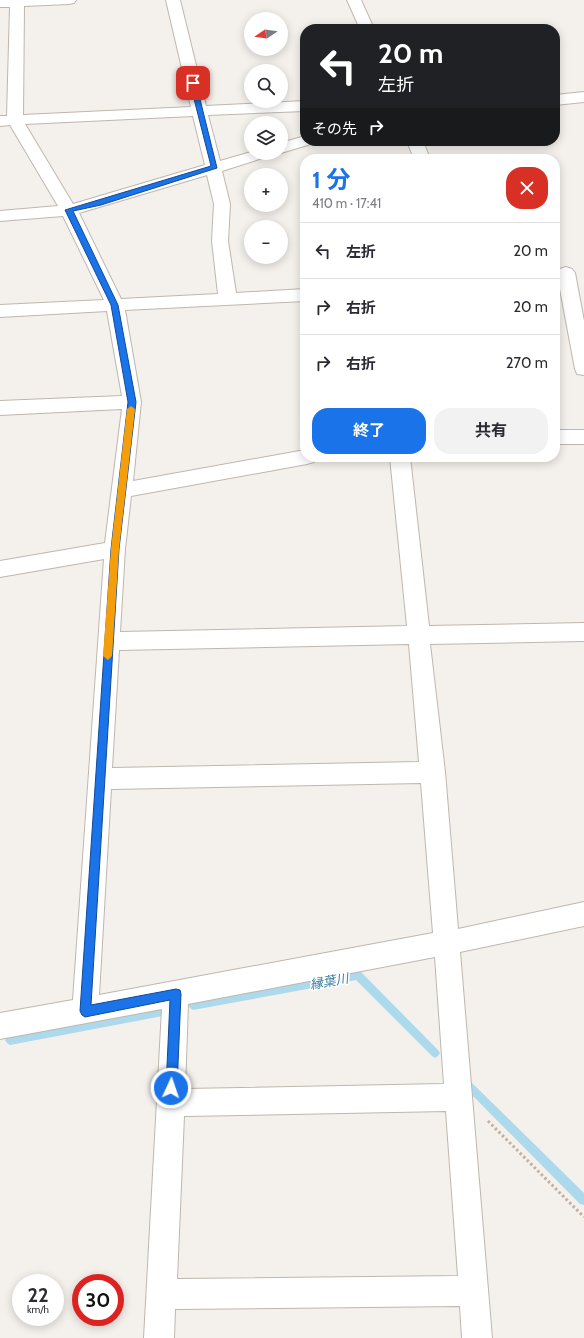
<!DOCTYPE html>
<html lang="ja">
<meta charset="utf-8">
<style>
:root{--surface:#fff;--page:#f2f2f3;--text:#2b2b33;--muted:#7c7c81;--line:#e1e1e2;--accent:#1a73e8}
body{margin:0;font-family:Cabin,"Noto Sans JP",sans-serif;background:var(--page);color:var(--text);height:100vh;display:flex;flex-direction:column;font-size:15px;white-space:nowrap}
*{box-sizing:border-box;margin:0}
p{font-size:13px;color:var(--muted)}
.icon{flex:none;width:22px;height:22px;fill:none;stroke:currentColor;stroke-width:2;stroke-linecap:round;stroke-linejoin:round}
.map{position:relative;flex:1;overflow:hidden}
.details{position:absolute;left:300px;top:154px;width:260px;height:308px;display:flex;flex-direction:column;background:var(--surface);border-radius:16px;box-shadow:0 2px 10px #0003}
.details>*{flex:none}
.guide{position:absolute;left:300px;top:24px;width:260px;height:122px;border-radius:16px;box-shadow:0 2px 10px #0003;background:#202124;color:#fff;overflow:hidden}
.needle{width:26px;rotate:257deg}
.tools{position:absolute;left:244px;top:12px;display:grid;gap:8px}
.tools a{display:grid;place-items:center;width:44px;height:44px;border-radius:50%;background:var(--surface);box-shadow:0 2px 10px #0003;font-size:20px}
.speed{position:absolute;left:12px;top:1274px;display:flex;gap:8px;font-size:20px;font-weight:700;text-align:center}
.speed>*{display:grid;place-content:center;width:52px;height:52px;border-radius:50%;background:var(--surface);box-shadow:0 2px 10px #0003;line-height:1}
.speed small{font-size:10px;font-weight:400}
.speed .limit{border:6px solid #d22;background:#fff;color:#111}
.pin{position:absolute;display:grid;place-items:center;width:34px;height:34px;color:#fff;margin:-17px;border-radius:8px;box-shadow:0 2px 6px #0006}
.me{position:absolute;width:44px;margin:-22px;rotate:3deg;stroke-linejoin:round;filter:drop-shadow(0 0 3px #0008)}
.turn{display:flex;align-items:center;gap:14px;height:84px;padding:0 12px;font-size:18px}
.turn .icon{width:52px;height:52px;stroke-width:2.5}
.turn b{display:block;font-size:28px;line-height:34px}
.then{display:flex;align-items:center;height:38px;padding:0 12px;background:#0003;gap:8px;font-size:15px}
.round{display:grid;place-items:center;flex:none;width:42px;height:42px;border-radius:16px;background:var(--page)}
.head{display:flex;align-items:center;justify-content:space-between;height:68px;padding:0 12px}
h1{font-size:24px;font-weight:700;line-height:30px;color:var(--accent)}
.action{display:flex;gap:8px;margin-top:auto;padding:8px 12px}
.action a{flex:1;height:46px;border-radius:16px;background:var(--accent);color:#fff;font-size:16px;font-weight:700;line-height:46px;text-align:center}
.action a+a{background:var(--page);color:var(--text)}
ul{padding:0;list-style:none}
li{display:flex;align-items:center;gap:12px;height:56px;padding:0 12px;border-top:1px solid var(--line)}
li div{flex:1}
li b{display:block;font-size:15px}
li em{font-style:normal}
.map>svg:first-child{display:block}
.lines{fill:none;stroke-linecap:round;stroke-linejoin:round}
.stream{fill:#acd9ec;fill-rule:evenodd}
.street-casing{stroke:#bfb7ae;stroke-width:2}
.path{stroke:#c0b1a0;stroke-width:3;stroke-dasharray:2.5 2.5;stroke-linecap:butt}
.street{fill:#fff;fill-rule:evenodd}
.route{fill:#1a73e8;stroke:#114b97}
.slow{fill:#f59e0b}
.labels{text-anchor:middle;stroke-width:3;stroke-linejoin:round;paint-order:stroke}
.water-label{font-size:13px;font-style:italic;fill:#357e9d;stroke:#fff}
</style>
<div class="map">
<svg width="584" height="1338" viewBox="0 0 584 1338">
<rect width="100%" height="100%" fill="#f4f0eb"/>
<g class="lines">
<g class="stream">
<polygon points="358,970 361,972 438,1050 440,1053 438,1056 435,1058 432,1056 356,980 193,1010 190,1008 188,1005 190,1002 193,1000"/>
<polygon points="168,1005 171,1007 173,1010 171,1013 168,1015 10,1045 7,1043 5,1040 7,1037 10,1035"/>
<polygon points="469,1081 472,1083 584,1193 584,1205 580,1204 466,1089 464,1086 466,1083"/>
</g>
<defs>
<g id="street">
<path d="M0 0H76L74 3 69 4 24 6 23 115 191 107 166 0H180L206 106 305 101V111L208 115 220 161 251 152V153H271L269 156 222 171 230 204 228 241 236 293 305 289V301L125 310 141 402 133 481 305 450V457H317L314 462 307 464 131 496 125 549 120 632 407 626 390 457H410L429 626 584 623V641L430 644 445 772 458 929 584 902V926L460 952 492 1338H462L460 1306 175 1309 174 1338H144L162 1009 0 1039V1013L73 1000 104 559 0 577V561L105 543 122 409 0 415V401L122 396 107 311 0 317V305L104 300 63 216 0 221V211L58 206 10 125 0 126V116H7L10 7H0ZM193 116 205 165 73 204 25 124ZM207 175 214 204 212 241 218 294 121 299 79 213ZM409 644 419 762 112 768 119 650ZM421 783 433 933 99 995 111 789ZM435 957 444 1084 185 1089 188 1004ZM446 1111 458 1276 177 1279 184 1116Z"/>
<polygon points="347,0 361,0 374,29 360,29"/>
<polygon points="584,92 584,102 555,105 555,95"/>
<polygon points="305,136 305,141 313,141 311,144 281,153 281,143"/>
<polygon points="407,141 423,141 430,159 414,159"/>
<polygon points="566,267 572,269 575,273 584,321 584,375 577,374 575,369 557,273 560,269"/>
<rect x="555" y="430" width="29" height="14"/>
</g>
</defs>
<use href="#street" class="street-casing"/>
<polyline class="path" points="488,1121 584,1217"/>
<use href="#street" class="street"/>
</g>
<polygon class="route" points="193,81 196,83 217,168 101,205 73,211 118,305 136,402 119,549 91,1005 176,989 180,990 181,994 177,1088 175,1092 171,1093 167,1092 166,1088 170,1000 85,1017 82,1015 80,1011 111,549 128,402 111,305 65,210 211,166 190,83"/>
<polygon class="slow" points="131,406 135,409 119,549 112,656 108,660 103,656 111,549 127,409"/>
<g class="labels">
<g class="water-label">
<text transform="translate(329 981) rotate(-10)" y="5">縁葉川</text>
</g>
</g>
</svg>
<div class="tools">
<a><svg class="needle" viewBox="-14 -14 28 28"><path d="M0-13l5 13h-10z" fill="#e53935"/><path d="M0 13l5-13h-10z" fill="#7c7c81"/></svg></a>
<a><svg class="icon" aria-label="search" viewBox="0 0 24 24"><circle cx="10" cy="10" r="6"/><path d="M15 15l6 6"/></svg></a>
<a><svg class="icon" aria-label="layers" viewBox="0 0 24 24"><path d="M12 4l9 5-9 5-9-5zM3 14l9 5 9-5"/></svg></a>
<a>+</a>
<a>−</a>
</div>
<div class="speed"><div>22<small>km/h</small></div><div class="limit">30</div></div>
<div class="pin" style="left:193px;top:83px;background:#d93025"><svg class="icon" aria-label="arrive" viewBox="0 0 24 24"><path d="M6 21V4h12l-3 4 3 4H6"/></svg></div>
<svg class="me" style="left:171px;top:1088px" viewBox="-20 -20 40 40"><circle r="17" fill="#1a73e8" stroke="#fff" stroke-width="3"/><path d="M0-11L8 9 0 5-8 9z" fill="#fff"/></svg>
<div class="guide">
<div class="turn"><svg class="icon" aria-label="left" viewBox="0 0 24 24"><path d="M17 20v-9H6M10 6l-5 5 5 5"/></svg><div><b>20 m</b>左折</div></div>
<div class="then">その先<svg class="icon" aria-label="right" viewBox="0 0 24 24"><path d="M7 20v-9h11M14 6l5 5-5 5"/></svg></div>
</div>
<section class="details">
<div class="head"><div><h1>1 分</h1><p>410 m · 17:41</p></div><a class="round" style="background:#d93025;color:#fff"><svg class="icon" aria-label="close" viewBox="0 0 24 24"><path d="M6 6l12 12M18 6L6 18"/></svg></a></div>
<ul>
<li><svg class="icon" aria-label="left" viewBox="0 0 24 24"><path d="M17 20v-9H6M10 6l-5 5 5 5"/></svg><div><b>左折</b></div><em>20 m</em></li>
<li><svg class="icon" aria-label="right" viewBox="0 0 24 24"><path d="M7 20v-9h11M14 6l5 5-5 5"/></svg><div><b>右折</b></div><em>20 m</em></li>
<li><svg class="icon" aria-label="right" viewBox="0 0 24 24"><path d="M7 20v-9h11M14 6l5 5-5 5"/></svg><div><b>右折</b></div><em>270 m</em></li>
</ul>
<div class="action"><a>終了</a><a>共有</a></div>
</section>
</div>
